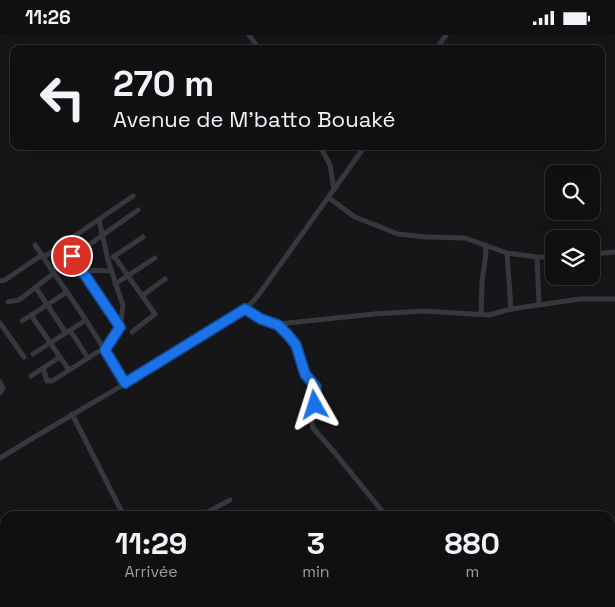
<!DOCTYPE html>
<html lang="fr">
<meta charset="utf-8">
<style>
:root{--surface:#101012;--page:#1e1e20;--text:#f1f3f6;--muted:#9c9d9f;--line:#303032}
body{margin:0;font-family:"Space Grotesk",sans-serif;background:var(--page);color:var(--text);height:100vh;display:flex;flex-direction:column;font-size:19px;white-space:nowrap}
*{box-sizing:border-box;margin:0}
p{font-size:16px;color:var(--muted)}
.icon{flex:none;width:28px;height:28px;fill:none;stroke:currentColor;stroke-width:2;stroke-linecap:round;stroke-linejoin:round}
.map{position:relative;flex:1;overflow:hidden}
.sheet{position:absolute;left:0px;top:476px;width:615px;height:96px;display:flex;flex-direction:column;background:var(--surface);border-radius:15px 15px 0 0;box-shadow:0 5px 20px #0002,0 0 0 1px var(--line)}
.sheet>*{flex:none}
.banner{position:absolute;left:10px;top:10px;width:595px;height:105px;border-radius:10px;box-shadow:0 5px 20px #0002,0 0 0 1px var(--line);background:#101012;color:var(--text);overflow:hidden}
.tools{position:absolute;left:545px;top:130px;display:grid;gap:10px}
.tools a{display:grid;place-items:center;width:55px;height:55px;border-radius:10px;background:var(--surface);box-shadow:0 5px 20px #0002,0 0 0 1px var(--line);font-size:25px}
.pin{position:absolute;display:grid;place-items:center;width:42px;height:42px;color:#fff;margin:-21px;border:2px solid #fff;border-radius:50%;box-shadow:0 1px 5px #0007}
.me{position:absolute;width:55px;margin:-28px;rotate:354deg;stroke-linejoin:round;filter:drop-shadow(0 0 4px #0008)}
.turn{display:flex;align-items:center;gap:18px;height:105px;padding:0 20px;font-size:22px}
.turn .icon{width:65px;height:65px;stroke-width:2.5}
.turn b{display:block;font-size:35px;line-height:42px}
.eta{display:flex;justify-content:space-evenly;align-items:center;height:85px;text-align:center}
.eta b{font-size:30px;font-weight:600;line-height:35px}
.status{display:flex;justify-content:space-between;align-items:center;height:35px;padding:0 25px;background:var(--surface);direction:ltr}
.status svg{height:14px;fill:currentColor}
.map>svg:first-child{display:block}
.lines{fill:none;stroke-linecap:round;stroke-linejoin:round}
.stream{stroke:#2c353c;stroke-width:1}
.minor{stroke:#37383d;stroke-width:5}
.route-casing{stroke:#114b97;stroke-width:12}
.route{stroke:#1a73e8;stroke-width:9}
</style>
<div class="status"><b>11:26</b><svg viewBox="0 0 49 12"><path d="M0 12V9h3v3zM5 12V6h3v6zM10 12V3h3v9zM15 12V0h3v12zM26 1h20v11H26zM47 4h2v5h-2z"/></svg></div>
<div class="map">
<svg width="615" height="572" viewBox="0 0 615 572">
<rect width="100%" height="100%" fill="#161618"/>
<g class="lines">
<polyline class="stream" points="78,568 79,572"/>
<g class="minor">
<polyline points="249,0 259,14"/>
<polyline points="436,14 446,0"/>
<polyline points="320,111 330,130 334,155"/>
<polyline points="329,163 355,182 398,199 426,202 465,203 507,218 537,222 554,222"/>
<polyline points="99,185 108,225 123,271 120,292 105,315"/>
<polyline points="35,210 86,285 125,348"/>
<polyline points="507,218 511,274"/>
<polyline points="591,219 615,217"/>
<polyline points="72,221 119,292"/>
<polyline points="114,221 155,279 132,297"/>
<polyline points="44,222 133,161"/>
<polyline points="113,222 143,202"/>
<polyline points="537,222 539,270"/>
<polyline points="81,235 111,236"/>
<polyline points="52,236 138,175"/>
<polyline points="0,246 5,245 42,220"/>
<polyline points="115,249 155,223"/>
<polyline points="36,253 66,298"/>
<polyline points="142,261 165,244"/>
<polyline points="8,267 19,265 54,238"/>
<polyline points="245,274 261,284 278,289 374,279 423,276 489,280 511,274 580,264 615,264"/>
<polyline points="481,279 482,247 486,218 485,210"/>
<polyline points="31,280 69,335"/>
<polyline points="22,286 67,257"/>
<polyline points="0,288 24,322"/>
<polyline points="278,289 296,310 305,339 316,352 315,370 311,384 313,393 335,418 386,481"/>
<polyline points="70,295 88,323"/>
<polyline points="33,319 86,285"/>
<polyline points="43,333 47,346 52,346 104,313"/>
<polyline points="31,341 60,322"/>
<polyline points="0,347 3,353 0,358"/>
<polyline points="72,379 124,481"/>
<path d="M0 423C63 384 129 348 192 308 214 294 240 282 257 262L365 111"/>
<polyline points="200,481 230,465"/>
<polyline points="127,568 138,572"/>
<polyline points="233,568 244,572"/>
<polyline points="444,568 449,572"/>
<polyline points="101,572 103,568"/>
<polyline points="146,572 148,568"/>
<polyline points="167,572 169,568"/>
<polyline points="188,572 190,568"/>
<polyline points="217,572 219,568"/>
</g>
</g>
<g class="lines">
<defs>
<polyline id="route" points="72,221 120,292 105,315 125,348 245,274 261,284 278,290 288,300 296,310 305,339 316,352 315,370"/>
</defs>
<use href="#route" class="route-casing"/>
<use href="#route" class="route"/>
</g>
</svg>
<div class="tools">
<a><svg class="icon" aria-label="search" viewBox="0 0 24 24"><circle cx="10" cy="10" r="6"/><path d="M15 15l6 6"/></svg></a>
<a><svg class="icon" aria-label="layers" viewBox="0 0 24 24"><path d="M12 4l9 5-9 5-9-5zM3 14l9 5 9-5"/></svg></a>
</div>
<div class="pin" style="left:72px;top:221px;background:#d93025"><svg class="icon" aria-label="arrive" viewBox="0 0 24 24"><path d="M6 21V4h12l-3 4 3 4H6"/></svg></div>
<svg class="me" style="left:315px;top:370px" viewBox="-20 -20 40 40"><path d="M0-17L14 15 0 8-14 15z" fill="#1a73e8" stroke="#fff" stroke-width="4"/></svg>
<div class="banner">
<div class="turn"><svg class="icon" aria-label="left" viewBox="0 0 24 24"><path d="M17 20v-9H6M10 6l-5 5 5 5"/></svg><div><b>270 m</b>Avenue de M'batto Bouaké</div></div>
</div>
<section class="sheet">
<div class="eta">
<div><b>11:29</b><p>Arrivée</p></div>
<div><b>3</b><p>min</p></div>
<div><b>880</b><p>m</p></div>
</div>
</section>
</div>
